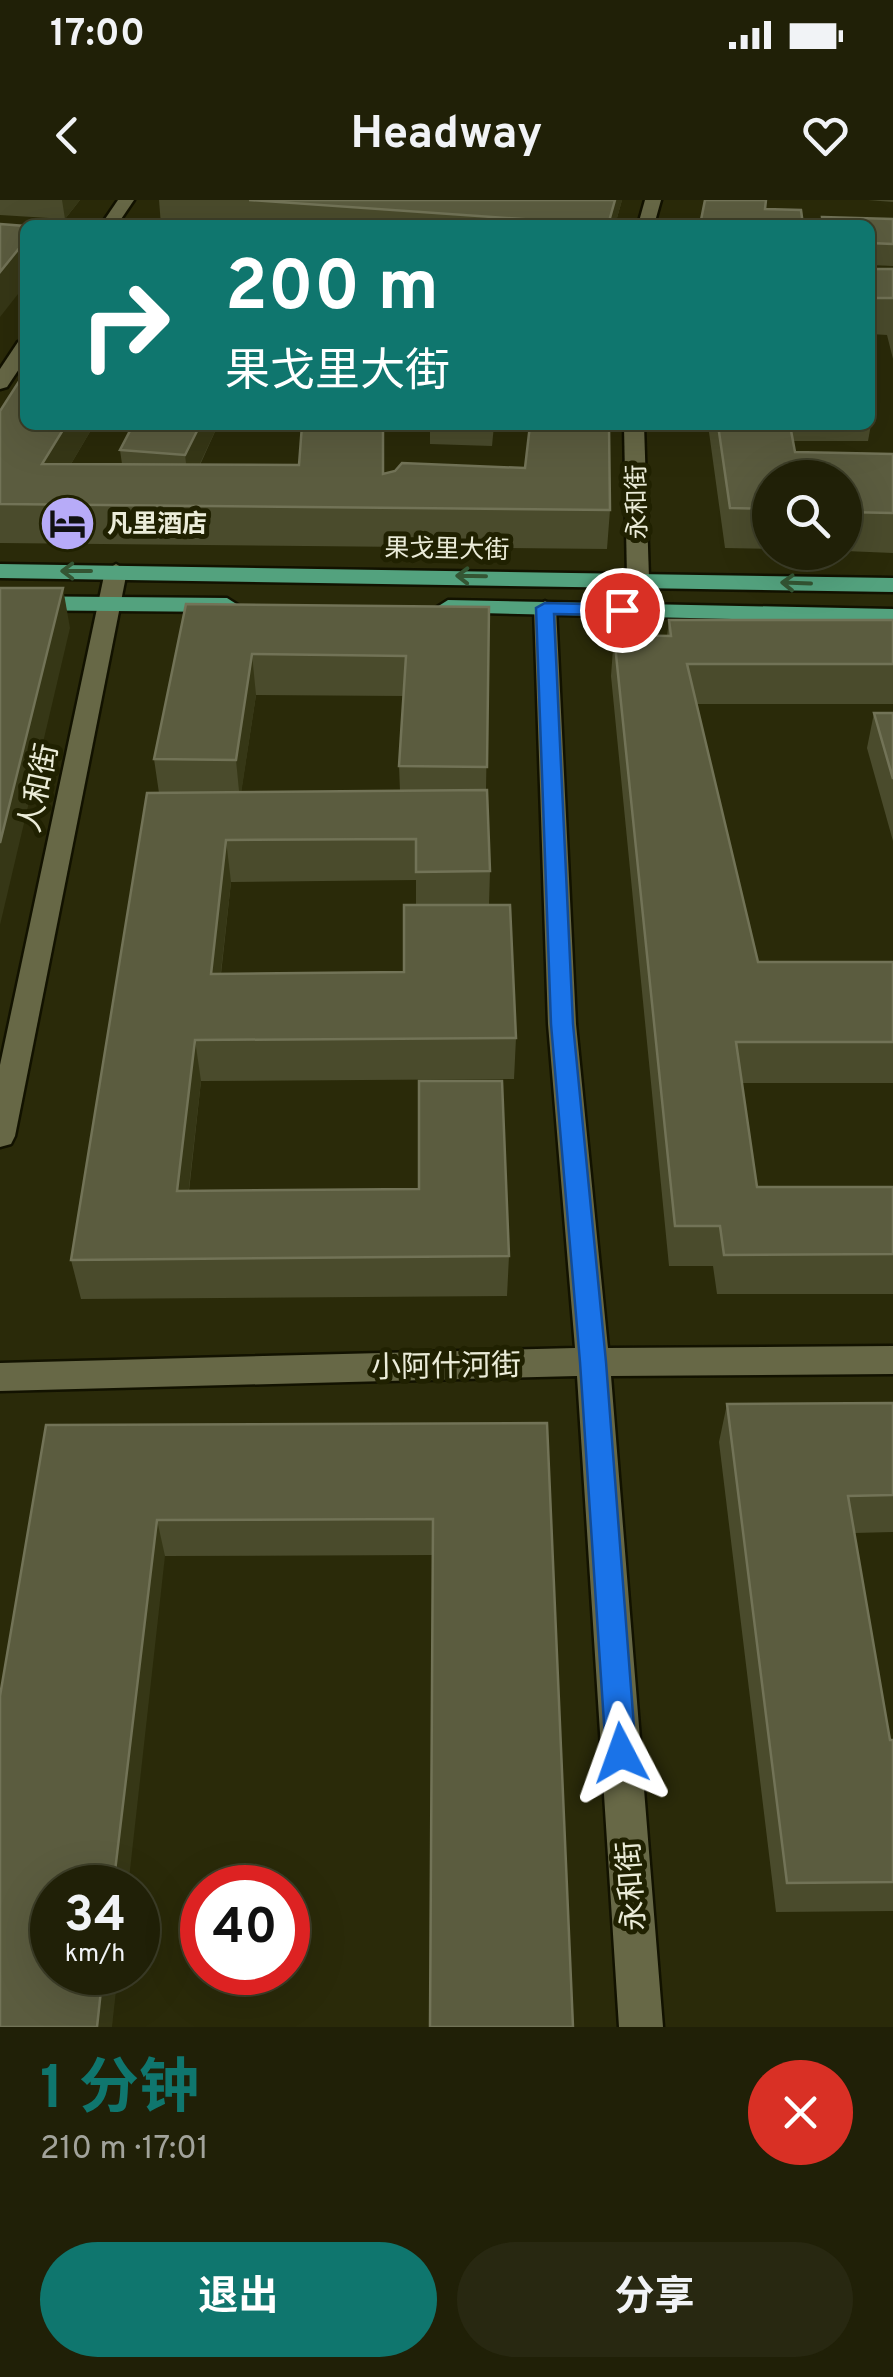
<!DOCTYPE html>
<html lang="zh">
<meta charset="utf-8">
<style>
:root{--surface:#202007;--page:#282811;--text:#f1f3f6;--muted:#a2a39b;--line:#3d3e28;--accent:#0f766e}
body{margin:0;font-family:Overpass,"Noto Sans SC",sans-serif;background:var(--page);color:var(--text);height:100vh;display:flex;flex-direction:column;font-size:38px;white-space:nowrap}
*{box-sizing:border-box;margin:0}
p{font-size:32px;color:var(--muted)}
.icon{flex:none;width:55px;height:55px;fill:none;stroke:currentColor;stroke-width:2;stroke-linecap:round;stroke-linejoin:round}
.map{position:relative;height:1827px;overflow:hidden}
.side{display:flex;flex-direction:column;background:var(--surface);flex:1}
.side>*{flex:none}
.hud{position:absolute;left:20px;top:20px;width:855px;height:210px;border-radius:15px;box-shadow:0 10px 40px #0002,0 0 0 2px var(--line);background:#0f766e;color:#fff;overflow:hidden}
.tools{position:absolute;left:752px;top:260px;display:grid;gap:20px}
.tools a{display:grid;place-items:center;width:110px;height:110px;border-radius:50%;background:var(--surface);box-shadow:0 10px 40px #0002,0 0 0 2px var(--line);font-size:50px}
.speed{position:absolute;left:30px;top:1665px;display:flex;gap:20px;font-size:50px;font-weight:700;text-align:center}
.speed>*{display:grid;place-content:center;width:130px;height:130px;border-radius:50%;background:var(--surface);box-shadow:0 10px 40px #0002,0 0 0 2px var(--line);line-height:1}
.speed small{font-size:25px;font-weight:400}
.speed .limit{border:15px solid #d22;background:#fff;color:#111}
.pin{position:absolute;display:grid;place-items:center;width:85px;height:85px;color:#fff;margin:-42px;border:5px solid #fff;border-radius:50%;box-shadow:0 2px 10px #0007}
.me{position:absolute;width:110px;margin:-55px;rotate:356deg;stroke-linejoin:round;filter:drop-shadow(0 0 8px #0008)}
.turn{display:flex;align-items:center;gap:35px;height:210px;padding:0 40px;font-size:45px}
.turn .icon{width:130px;height:130px;stroke-width:2.5}
.turn b{display:block;font-size:70px;line-height:85px}
.round{display:grid;place-items:center;flex:none;width:105px;height:105px;border-radius:52px;background:var(--page)}
.overview{display:flex;align-items:center;justify-content:space-between;height:170px;padding:0 40px}
h1{font-size:60px;font-weight:700;line-height:75px;color:var(--accent)}
.primary-button{display:flex;gap:20px;margin-top:auto;padding:20px 40px}
.primary-button a{flex:1;height:115px;border-radius:60px;background:var(--accent);color:#fff;font-size:40px;font-weight:700;line-height:115px;text-align:center}
.primary-button a+a{background:var(--page);color:var(--text)}
.status{display:flex;justify-content:space-between;align-items:center;height:70px;padding:0 50px;background:var(--surface);direction:ltr}
.status svg{height:28px;fill:currentColor}
header{display:flex;justify-content:space-between;align-items:center;height:130px;padding:0 40px;background:var(--surface);font-size:45px;font-weight:700}
.map>svg:first-child{display:block}
.lines{fill:none;stroke-linecap:round;stroke-linejoin:round}
.minor-casing{stroke:#121200;stroke-width:5}
.major-casing{stroke:#121200;stroke-width:5}
.minor{fill:#676846;fill-rule:evenodd}
.major{fill:#53a27e;fill-rule:evenodd}
.wall{fill:#4a4b2c;fill-rule:evenodd}
.shaded-wall{fill:#363716}
.building{fill:#5b5c3f;stroke:#727357;stroke-width:2.5}
.oneway{stroke:#345533}
.route{fill:#1a73e8;stroke:#114b97;stroke-width:2.5}
.labels{text-anchor:middle;stroke-width:10;stroke-linejoin:round;paint-order:stroke}
.far-street-label{font-size:25px;fill:#ebecd9;stroke:#202101}
.far-poi-label{font-size:25px;font-weight:bold;fill:#ebecd9;stroke:#202101;text-anchor:start}
.street-label{font-size:30px;fill:#ebecd9;stroke:#202101}
</style>
<div class="status"><b>17:00</b><svg viewBox="0 0 49 12"><path d="M0 12V9h3v3zM5 12V6h3v6zM10 12V3h3v9zM15 12V0h3v12zM26 1h20v11H26zM47 4h2v5h-2z"/></svg></div>
<header><svg class="icon" aria-label="back" viewBox="0 0 24 24"><path d="M15 5l-7 7 7 7"/></svg>Headway<svg class="icon" aria-label="heart" viewBox="0 0 24 24"><path d="M12 20l-8-8c-3-5 5-10 8-4 3-6 11-1 8 4z"/></svg></header>
<div class="map">
<svg width="893" height="1827" viewBox="0 0 893 1827">
<rect width="100%" height="100%" fill="#2a2a09"/>
<g class="lines">
<defs>
<g id="minor">
<polygon points="118,0 134,0 117,25 101,25"/>
<polygon points="645,0 661,0 654,25 638,25"/>
<polygon points="25,140 25,160 7,187 0,189 0,169 18,142"/>
<polygon points="624,225 644,225 649,378 638,385 627,378"/>
<polygon points="116,364 127,371 15,936 11,944 0,947 0,865 105,371"/>
<polygon points="545,401 556,408 576,824 608,1148 893,1146 893,1174 611,1176 663,1827 619,1827 577,1176 0,1191 0,1163 575,1148 548,824 534,408"/>
</g>
<g id="major">
<polygon points="0,364 893,378 893,392 0,378"/>
<polygon points="0,396 227,398 238,405 227,412 0,410"/>
<polygon points="448,400 893,409 893,423 440,412 437,407"/>
</g>
</defs>
<use href="#minor" class="minor-casing"/>
<use href="#major" class="major-casing"/>
<use href="#minor" class="minor"/>
<use href="#major" class="major"/>
</g>
<g class="wall">
<polygon points="0,0 80,0 65,19 0,15"/>
<polygon points="159,0 622,0 615,25 161,25"/>
<polygon points="868,0 893,0 893,2"/>
<polygon points="822,17 893,19 893,66 870,65 870,25 821,25"/>
<polygon points="870,69 893,69 893,159 887,135 870,134"/>
<polygon points="870,183 875,203 868,241 793,241 795,252 893,254 893,353 845,351 845,278 770,278 770,349 725,348 708,225 870,225"/>
<polygon points="0,211 25,225 94,225 71,264 122,264 120,250 218,225 200,265 384,274 610,310 607,349 0,343"/>
<polygon points="430,225 494,225 492,246 430,244"/>
<path d="M186 404 489 407 486 590 490 671 489 705 516 838 514 879 201 881 189 991 509 1056 507 1096 81 1099 71 1060 159 593 154 559ZM256 495 404 496 399 566 400 591 241 592ZM416 680V705L404 772 221 774 231 682Z"/>
<polygon points="669,420 893,420 893,504 697,504 758,762 893,762 893,883 742,883 757,987 893,987 893,1094 717,1094 713,1066 669,1066 611,476 614,435 667,436"/>
<polygon points="874,513 893,513 893,641 867,548"/>
<polygon points="893,1203 893,1332 854,1333 890,1540 893,1540 893,1711 776,1712 719,1242 727,1204"/>
<polygon points="547,1223 433,1355 165,1356 46,1225"/>
</g>
<g class="shaded-wall">
<polygon points="62,0 80,0 65,19"/>
<polygon points="615,0 622,0 615,25 608,25"/>
<polygon points="25,41 25,85 0,117 0,72"/>
<polygon points="66,225 94,225 48,303 42,264"/>
<polygon points="200,225 218,225 189,287 185,255"/>
<polygon points="63,388 70,428 0,725 0,643"/>
<polygon points="252,454 256,495 240,601 236,560"/>
<polygon points="226,640 231,682 216,815 211,774"/>
<polygon points="195,840 201,881 184,1031 177,991"/>
<polygon points="157,1320 165,1356 128,1688 113,1688"/>
<polygon points="103,1772 118,1772 112,1827 97,1827"/>
</g>
<g class="building">
<polygon points="249,0 615,0 608,25"/>
<polygon points="705,0 766,0 765,9 801,10 803,25 700,25"/>
<polygon points="822,17 893,19 893,44 870,43 870,25 823,25"/>
<polygon points="0,24 25,26 25,41 0,72"/>
<rect x="870" y="69" width="23" height="29"/>
<polygon points="25,172 25,225 66,225 42,264 299,265 302,225 383,225 383,274 395,271 402,263 525,268 530,225 609,225 610,310 0,304 0,211"/>
<polygon points="870,183 875,203 870,203"/>
<polygon points="133,225 200,225 185,255 120,250"/>
<polygon points="718,225 790,225 795,252 893,254 893,313 845,312 845,278 770,278 770,309 730,308"/>
<polygon points="0,388 63,388 0,643"/>
<polygon points="186,404 489,407 487,567 399,566 406,456 252,454 236,560 154,559"/>
<polygon points="669,420 893,420 893,464 687,464 758,762 893,762 893,842 736,842 757,987 893,987 893,1054 724,1055 720,1026 675,1026 614,435 671,436"/>
<polygon points="874,513 893,513 893,579"/>
<polygon points="487,590 490,671 416,672 416,639 226,640 211,774 404,772 404,705 510,705 516,838 195,840 177,991 419,989 419,881 502,881 509,1056 71,1060 147,593"/>
<polygon points="893,1203 893,1295 848,1296 890,1540 893,1540 893,1682 787,1683 727,1204"/>
<polygon points="547,1223 573,1827 430,1827 433,1319 157,1320 113,1688 52,1688 52,1772 103,1772 97,1827 0,1827 0,1496 46,1225"/>
</g>
<defs><path id="oneway-shaft" d="M-6 0H5M1.5-3L5.5 0L1.5 3" fill="none" stroke-width="1.6" stroke-linecap="round" stroke-linejoin="round" transform="scale(2.5)"/></defs>
<g class="oneway">
<use href="#oneway-shaft" transform="translate(76 371) rotate(180)"/>
<use href="#oneway-shaft" transform="translate(471 376) rotate(-179)"/>
<use href="#oneway-shaft" transform="translate(796 383) rotate(-178)"/>
</g>
<polygon class="route" points="545,403 622,405 631,410 622,415 554,414 573,824 606,1162 636,1553 632,1564 621,1568 610,1564 606,1553 580,1162 551,824 536,408"/>
<defs>
<symbol id="hotel-disc" viewBox="-11 -11 22 22"><circle r="9.5" fill="#b7abf8" stroke="#202101"/><path d="M-6-4.5h1.5V1H6V5H4.5V3h-9V5H-6ZM-4 0a1.8 1.8 0 1 1 3.6 0ZM.5 0V-2.5h3Q6-2.5 6 0Z" fill="#111"/></symbol>
</defs>
<g fill-rule="evenodd">
<use href="#hotel-disc" x="36" y="292" width="63" height="63"/>
</g>
<g class="labels">
<g class="far-street-label">
<text transform="translate(636 302) rotate(-91)" y="9">永和街</text>
<text transform="translate(447 348) rotate(1)" y="9">果戈里大街</text>
</g>
<g class="far-poi-label">
<text x="107" y="332">凡里酒店</text>
</g>
<g class="street-label">
<text transform="translate(38 588) rotate(-78)" y="10">人和街</text>
<text transform="translate(446 1166) rotate(-1)" y="10">小阿什河街</text>
<text transform="translate(631 1686) rotate(-94)" y="10">永和街</text>
</g>
</g>
</svg>
<div class="tools">
<a><svg class="icon" aria-label="search" viewBox="0 0 24 24"><circle cx="10" cy="10" r="6"/><path d="M15 15l6 6"/></svg></a>
</div>
<div class="speed"><div>34<small>km/h</small></div><div class="limit">40</div></div>
<div class="pin" style="left:622px;top:410px;background:#d93025"><svg class="icon" aria-label="arrive" viewBox="0 0 24 24"><path d="M6 21V4h12l-3 4 3 4H6"/></svg></div>
<svg class="me" style="left:621px;top:1553px" viewBox="-20 -20 40 40"><path d="M0-17L14 15 0 8-14 15z" fill="#1a73e8" stroke="#fff" stroke-width="4"/></svg>
<div class="hud">
<div class="turn"><svg class="icon" aria-label="right" viewBox="0 0 24 24"><path d="M7 20v-9h11M14 6l5 5-5 5"/></svg><div><b>200 m</b>果戈里大街</div></div>
</div>
</div>
<section class="side">
<div class="overview"><div><h1>1 分钟</h1><p>210 m · 17:01</p></div><a class="round" style="background:#d93025;color:#fff"><svg class="icon" aria-label="close" viewBox="0 0 24 24"><path d="M6 6l12 12M18 6L6 18"/></svg></a></div>
<div class="primary-button"><a>退出</a><a>分享</a></div>
</section>
